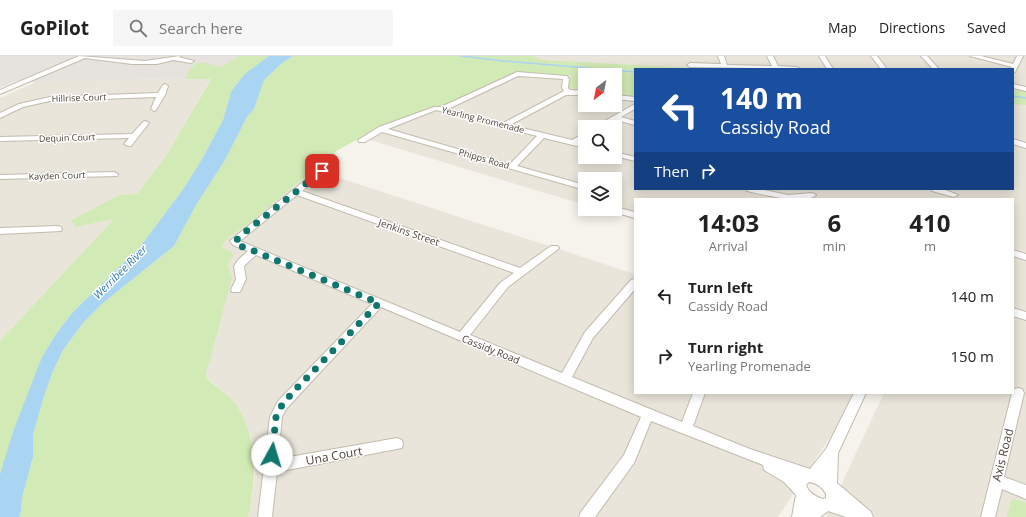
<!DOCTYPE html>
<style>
:root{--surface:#fff;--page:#f6f6f6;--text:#222;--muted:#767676;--line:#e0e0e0}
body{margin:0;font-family:"Open Sans",sans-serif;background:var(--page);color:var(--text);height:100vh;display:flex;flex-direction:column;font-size:15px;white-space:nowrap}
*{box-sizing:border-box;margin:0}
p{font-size:13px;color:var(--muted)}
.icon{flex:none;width:22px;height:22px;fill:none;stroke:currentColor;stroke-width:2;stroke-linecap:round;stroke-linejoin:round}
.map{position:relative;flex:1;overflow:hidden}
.sheet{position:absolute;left:634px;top:142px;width:380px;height:196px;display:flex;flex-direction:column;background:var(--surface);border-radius:0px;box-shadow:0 2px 10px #0003}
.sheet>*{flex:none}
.hud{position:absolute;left:634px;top:12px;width:380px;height:122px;border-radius:0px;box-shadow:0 2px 10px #0003;background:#1a4fa0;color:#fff;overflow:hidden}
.needle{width:26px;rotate:212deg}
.fabs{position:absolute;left:578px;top:12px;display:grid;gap:8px}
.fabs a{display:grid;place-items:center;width:44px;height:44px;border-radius:0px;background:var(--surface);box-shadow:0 2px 10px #0003;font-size:20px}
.pin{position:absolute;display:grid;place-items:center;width:34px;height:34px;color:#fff;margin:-17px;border-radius:8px;box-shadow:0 2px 6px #0006}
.me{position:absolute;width:44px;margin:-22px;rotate:6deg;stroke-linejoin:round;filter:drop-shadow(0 0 3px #0008)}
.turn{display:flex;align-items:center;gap:14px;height:84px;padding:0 20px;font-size:18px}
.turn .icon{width:52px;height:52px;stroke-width:2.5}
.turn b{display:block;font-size:28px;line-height:34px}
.then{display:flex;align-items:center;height:38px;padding:0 20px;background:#0003;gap:8px;font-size:15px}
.eta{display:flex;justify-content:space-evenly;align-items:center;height:68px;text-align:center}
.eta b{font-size:24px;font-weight:700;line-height:28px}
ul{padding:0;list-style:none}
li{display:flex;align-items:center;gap:12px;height:60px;padding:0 20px}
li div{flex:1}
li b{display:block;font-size:15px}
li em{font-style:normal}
header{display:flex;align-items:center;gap:24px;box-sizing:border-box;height:56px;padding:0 20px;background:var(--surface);border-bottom:1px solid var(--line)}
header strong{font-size:19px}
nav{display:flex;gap:22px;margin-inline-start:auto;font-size:14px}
.search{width:280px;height:36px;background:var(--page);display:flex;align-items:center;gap:10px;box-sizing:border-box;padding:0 14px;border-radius:0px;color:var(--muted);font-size:15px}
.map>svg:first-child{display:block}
.residential{fill:#eae5da;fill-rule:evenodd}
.industrial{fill:#e6e2dd}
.green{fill:#d2eab5}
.water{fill:#a9d4f2}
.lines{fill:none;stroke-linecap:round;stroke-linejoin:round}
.stream{stroke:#a9d4f2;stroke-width:1.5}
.street-casing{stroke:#c2bbae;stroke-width:2}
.street{fill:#fff;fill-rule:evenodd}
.route{stroke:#0f766e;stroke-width:7;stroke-dasharray:0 12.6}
.labels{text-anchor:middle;stroke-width:3;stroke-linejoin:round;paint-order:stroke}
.far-street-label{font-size:9px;fill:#4b4439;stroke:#fff}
.street-label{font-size:10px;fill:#4b4439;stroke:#fff}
.water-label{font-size:11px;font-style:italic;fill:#2e7ab2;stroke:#fff}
.near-street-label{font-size:12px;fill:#4b4439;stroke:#fff}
</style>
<header>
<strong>GoPilot</strong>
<div class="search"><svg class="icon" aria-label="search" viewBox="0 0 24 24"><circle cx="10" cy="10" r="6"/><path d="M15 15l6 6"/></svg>Search here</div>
<nav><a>Map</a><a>Directions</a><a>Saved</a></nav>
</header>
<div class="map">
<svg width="1026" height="461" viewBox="0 0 1026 461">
<rect width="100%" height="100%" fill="#f6f3ec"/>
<g class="residential">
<path d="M293 0H1026V461H826L884 337H1013V143H635V164L598 153H615V123H585V149L360 81 402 62ZM635 13H1013V133H635ZM585 19H615V49H585ZM585 71H615V101H585Z"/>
<polygon points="211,22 166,100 137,138 119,139 71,165 75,168 75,171 115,162 0,285 0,42 36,26"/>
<polygon points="315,114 635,218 635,337 853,337 836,372 778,461 248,461 253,437 255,416 254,395 250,378 238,353 228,340 207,322 206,318 231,222 228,208 233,200 223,192 222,189 229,181"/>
</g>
<polygon class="industrial" points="0,0 239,0 220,13 211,22 36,26 17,25 0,32"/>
<g class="green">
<path d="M239 0H269L240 24 235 30 231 36 223 64 202 103 184 132 140 191 73 256 56 278 42 301 0 418V285L114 163 75 171V168L70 165 119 139 137 138 166 100 211 23H185C196 0 200 7 222 11Z"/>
<path d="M293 0H533L542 4 694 12V13H635V41L615 38V19H585V35L569 32 571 19 515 16 442 50 430 51 380 71 338 94 248 168 229 181 222 189 223 192 232 196 233 200 228 208 232 222 206 318 207 322C214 330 225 336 232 344 259 377 257 422 248 461H19L21 456 22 442 33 401V379L44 340 53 315 63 294 83 267 103 247 174 190 196 149 225 104 247 61 254 53 264 24 282 7Z"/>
<polygon points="1015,34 1026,35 1026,49 1013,48 1013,40"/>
<polygon points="1015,443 1026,447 1026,461 1007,461 1011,444"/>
</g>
<polygon class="water" points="269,0 293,0 282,7 264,24 254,53 247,61 225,104 196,149 174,190 103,247 83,267 63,294 53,315 44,340 33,379 33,401 22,442 21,456 19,461 0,461 0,418 14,373 42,301 56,278 73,256 140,191 184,132 202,103 223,64 231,36 235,30 245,18"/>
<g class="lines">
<g class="stream">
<polyline points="461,0 504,5 635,16"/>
<polyline points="1013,40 1026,42"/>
</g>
<defs>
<g id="street">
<polygon points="79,0 145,5 180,0 179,1 194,5 191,7 173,4 157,8 132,8 85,2 0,38 0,34"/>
<polygon points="718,0 724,0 727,9 772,10 767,0 773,0 778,10 797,11 800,13 690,11 687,9 690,7 721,8"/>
<polygon points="819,0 825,0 833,13 827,13"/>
<polygon points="871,0 877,0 887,13 881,13"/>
<polygon points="921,0 927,0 939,13 933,13"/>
<polygon points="970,0 981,0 1013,8 1017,0 1023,0 1015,16 1013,17 1013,13 1011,13 1012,11"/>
<path d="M517 16 567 20 569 23 568 32 570 34 585 35V39H566L510 69 572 84 585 77V82L579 86 585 88V92L544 82 517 110 585 129V134L382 76 365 86H359L358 84 379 71 434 51H441ZM518 20 563 23 562 32 564 35 503 67 448 53ZM436 54 537 80 510 108 388 73Z"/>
<polygon points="165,28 168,30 165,39 156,54 154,55 151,53 156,41 50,45 23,51 0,62 0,57 19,48 50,41 158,37 163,29"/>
<polygon points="1013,28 1026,31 1026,35 1013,32"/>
<polygon points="615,39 635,41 635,45 615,43"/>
<polygon points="635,48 635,53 621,61 635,65 635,69 616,64 603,71 594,71"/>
<polygon points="145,65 149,67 131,90 128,90 124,88 129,82 0,85 0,81 132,78 143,66"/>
<polygon points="1013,83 1026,87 1026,92 1013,88"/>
<polygon points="615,96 635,101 635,105 615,100"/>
<path d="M319 113H322L326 115 302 135 520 212 551 190H557L559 192 557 194 508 231 470 279 562 317 585 276 631 224 635 223V233L593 282 572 321 682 366 693 337H705L693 370 750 393 810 413 826 393 854 337H866L838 397 837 427 871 456 873 461H846L828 455 820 461H792L796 439 784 426 764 414 763 409 651 365 634 407 595 461H579L581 456 624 399 641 361 381 251 286 353 282 361 278 403 397 382 402 384 403 388 402 392 277 416 272 461H258L270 361 278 345 372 248 256 199 244 210 246 223 240 236H232L231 234 236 223 234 210 238 204 248 195 233 189 230 185 232 183ZM297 139 514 217 500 227 460 276 240 185ZM809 426C817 427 822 431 826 438V442L823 443C816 441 808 436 806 429Z"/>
<polygon points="114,116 118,118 117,120 0,123 0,119"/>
<path d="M746 133H760L788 139 812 137 816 139C804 150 762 138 747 135Z"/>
<polygon points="931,133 943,133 958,139 954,141 932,135"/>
<polygon points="615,151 635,156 635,162 610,155 609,153 615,153"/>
<polygon points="58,170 61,171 62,173 61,175 0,178 0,172"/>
<polygon points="1013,194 1026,198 1026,204 1013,200"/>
<polygon points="1013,252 1026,256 1026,264 1013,260"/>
<polygon points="1018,332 1022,333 1024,337 1004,421 1026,429 1026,443 1002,433 995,461 981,461 1012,337 1014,333"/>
</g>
</defs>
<use href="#street" class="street-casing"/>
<use href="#street" class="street"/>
</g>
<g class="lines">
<polyline class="route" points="272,399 276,361 282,349 294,335 379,247 254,195 238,189 235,186 239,181 322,115"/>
</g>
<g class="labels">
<g class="far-street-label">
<text transform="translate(79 42) rotate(-2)" y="3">Hillrise Court</text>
<text transform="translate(483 64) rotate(14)" y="3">Yearling Promenade</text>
<text transform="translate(67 82) rotate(-2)" y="3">Dequin Court</text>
<text transform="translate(484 103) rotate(16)" y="3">Phipps Road</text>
<text transform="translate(57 120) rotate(-2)" y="3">Kayden Court</text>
</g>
<g class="street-label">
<text transform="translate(409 176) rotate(19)" y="4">Jenkins Street</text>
<text transform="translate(491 293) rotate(22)" y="4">Cassidy Road</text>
</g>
<g class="water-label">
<text transform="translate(120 216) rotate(-45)" y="4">Werribee River</text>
</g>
<g class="near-street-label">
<text transform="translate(1003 399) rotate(-76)" y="4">Axis Road</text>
<text transform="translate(334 400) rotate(-10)" y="4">Una Court</text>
</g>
</g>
</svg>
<div class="fabs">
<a><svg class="needle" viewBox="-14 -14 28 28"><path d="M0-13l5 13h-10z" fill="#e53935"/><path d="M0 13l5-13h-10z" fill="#767676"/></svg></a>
<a><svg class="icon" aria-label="search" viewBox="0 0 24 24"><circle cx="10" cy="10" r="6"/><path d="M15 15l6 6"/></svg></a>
<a><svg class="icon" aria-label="layers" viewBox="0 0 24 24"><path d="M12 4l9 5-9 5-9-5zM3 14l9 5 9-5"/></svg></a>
</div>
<div class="pin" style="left:322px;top:115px;background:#d93025"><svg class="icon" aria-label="arrive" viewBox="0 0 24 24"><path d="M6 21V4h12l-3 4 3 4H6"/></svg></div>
<svg class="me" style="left:272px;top:399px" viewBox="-20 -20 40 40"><circle r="19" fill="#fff"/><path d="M0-13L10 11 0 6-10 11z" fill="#0f766e"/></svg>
<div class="hud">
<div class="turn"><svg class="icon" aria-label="left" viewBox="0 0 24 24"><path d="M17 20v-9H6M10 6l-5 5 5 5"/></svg><div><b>140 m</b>Cassidy Road</div></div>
<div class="then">Then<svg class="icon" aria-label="right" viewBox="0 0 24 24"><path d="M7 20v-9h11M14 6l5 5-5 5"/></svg></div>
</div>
<section class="sheet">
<div class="eta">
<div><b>14:03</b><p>Arrival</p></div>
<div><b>6</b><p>min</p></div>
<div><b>410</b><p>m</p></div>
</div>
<ul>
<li><svg class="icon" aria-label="left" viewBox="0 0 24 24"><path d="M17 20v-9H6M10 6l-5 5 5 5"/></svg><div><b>Turn left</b><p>Cassidy Road</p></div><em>140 m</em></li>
<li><svg class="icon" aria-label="right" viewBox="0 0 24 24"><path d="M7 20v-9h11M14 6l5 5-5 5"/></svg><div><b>Turn right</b><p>Yearling Promenade</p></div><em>150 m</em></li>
</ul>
</section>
</div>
